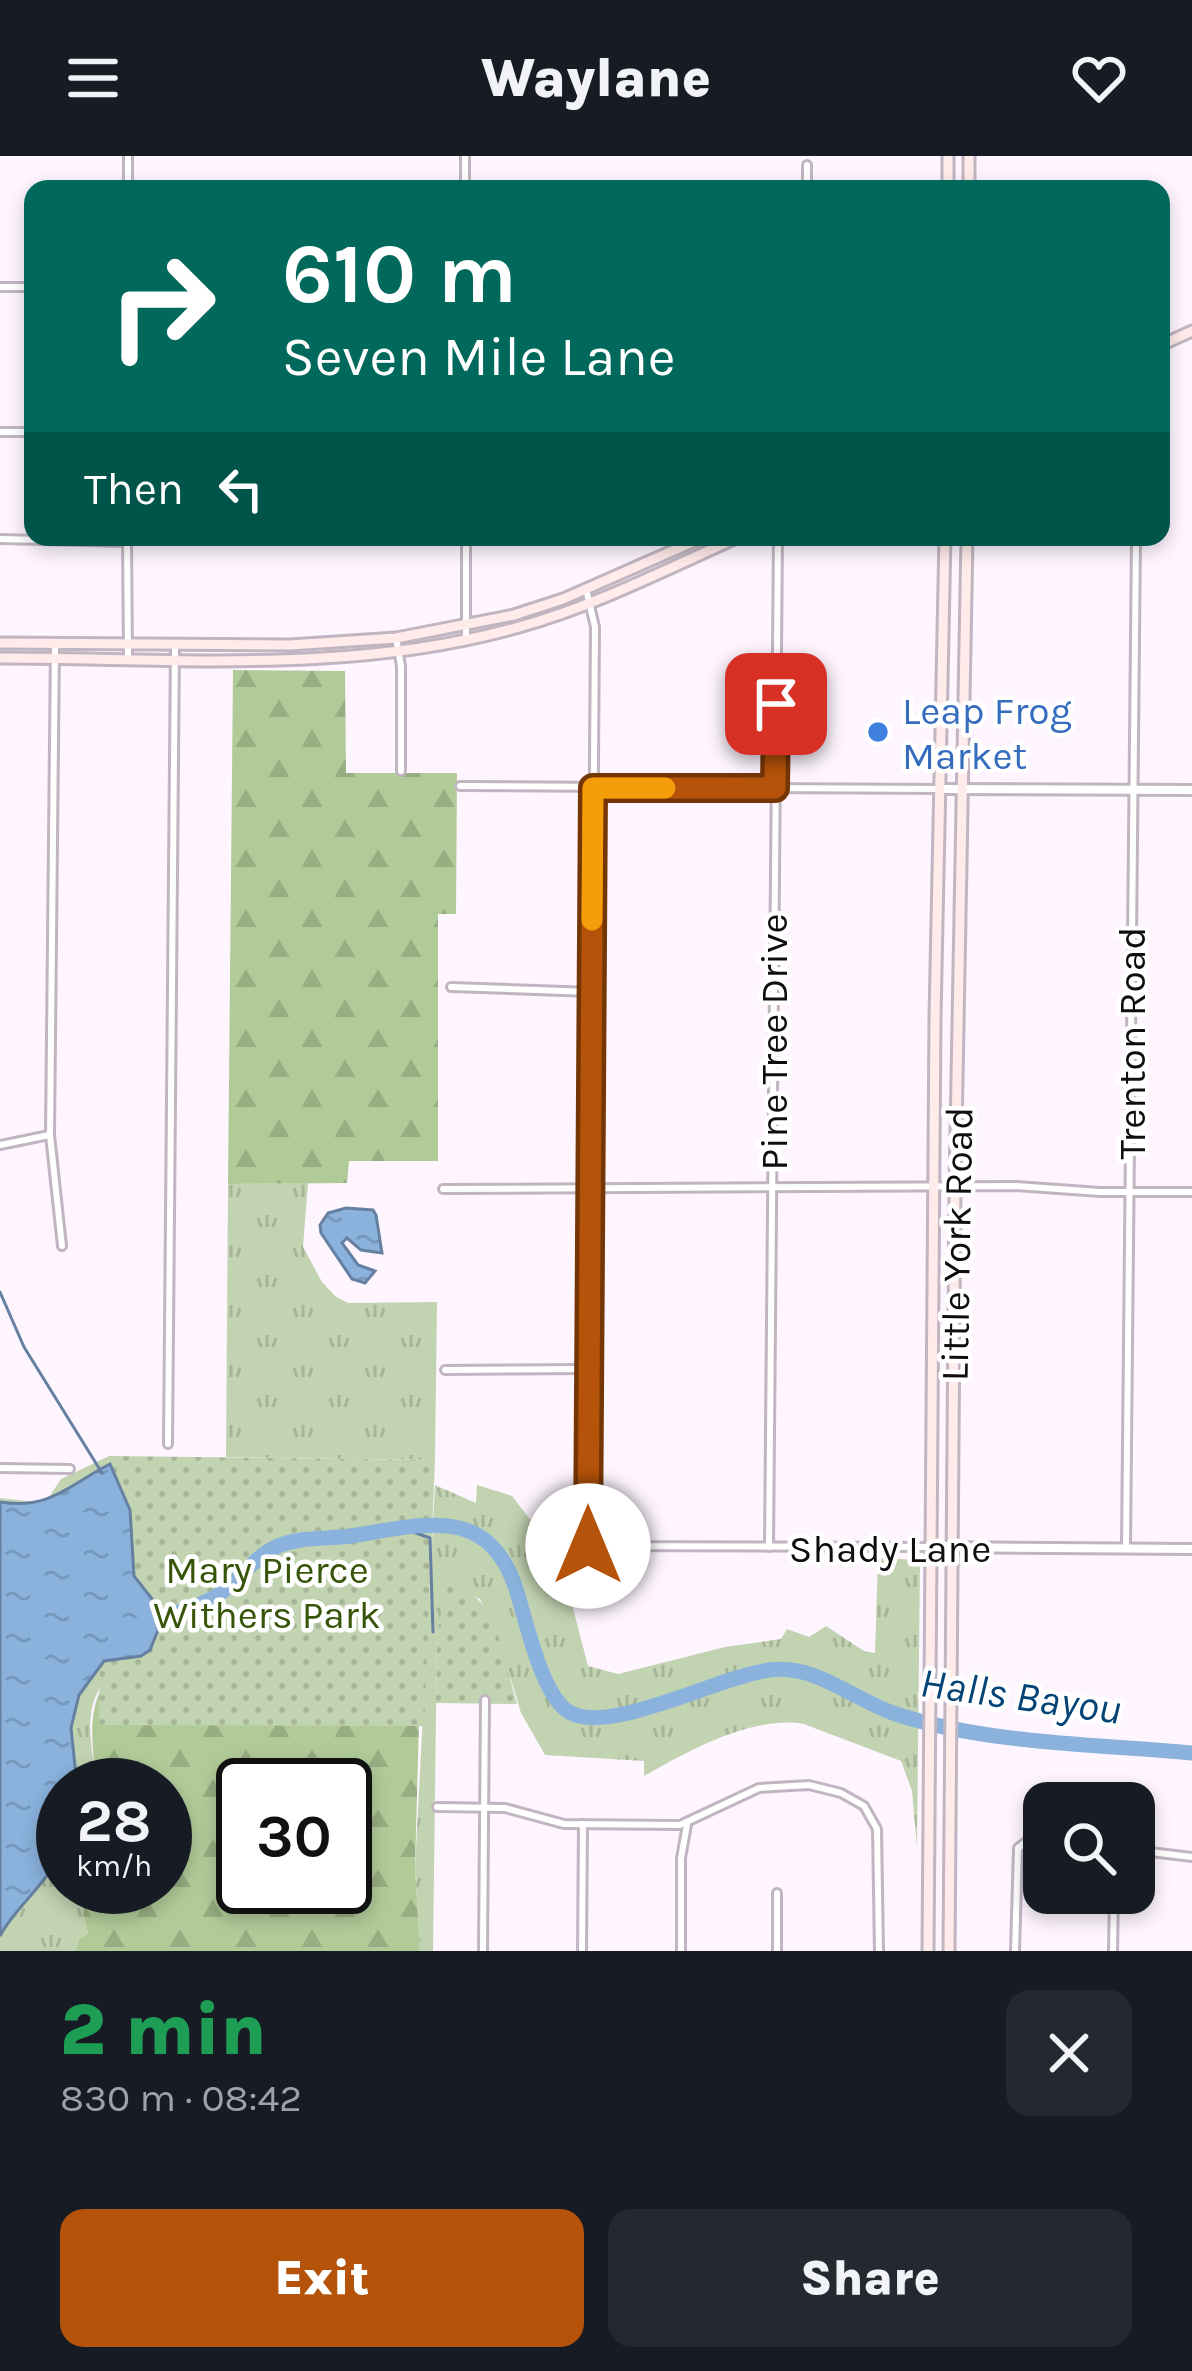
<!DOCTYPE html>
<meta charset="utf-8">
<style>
:root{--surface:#171b24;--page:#242831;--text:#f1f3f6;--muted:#9ea1a6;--accent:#b45309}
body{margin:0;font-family:Karla,sans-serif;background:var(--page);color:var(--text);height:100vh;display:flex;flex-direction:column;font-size:45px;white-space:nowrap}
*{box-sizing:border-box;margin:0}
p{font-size:39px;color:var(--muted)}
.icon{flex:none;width:66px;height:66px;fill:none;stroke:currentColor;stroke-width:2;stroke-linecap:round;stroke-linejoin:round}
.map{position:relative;height:1795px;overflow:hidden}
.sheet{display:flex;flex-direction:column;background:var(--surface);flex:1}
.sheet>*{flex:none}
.hud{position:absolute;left:24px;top:24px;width:1146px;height:366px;border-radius:24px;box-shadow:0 6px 18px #0003;background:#00695c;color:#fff;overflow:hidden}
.controls{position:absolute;left:1023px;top:1626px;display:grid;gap:24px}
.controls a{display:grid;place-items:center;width:132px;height:132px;border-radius:24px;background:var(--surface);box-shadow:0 6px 18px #0003;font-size:60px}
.speed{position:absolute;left:36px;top:1602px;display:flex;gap:24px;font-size:60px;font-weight:700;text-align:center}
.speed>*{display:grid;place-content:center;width:156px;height:156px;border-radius:50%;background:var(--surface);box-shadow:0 6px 18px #0003;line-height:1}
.speed small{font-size:30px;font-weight:400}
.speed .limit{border:6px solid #111;border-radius:18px;background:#fff;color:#111}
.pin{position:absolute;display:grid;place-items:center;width:102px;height:102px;color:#fff;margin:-51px;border-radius:24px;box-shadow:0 6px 18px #0006}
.me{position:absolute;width:132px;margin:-66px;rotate:0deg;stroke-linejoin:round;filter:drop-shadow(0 0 9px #0008)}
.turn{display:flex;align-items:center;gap:42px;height:252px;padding:0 60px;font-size:54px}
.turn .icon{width:156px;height:156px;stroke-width:2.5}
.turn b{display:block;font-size:84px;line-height:102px}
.then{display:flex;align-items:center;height:114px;padding:0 60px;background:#0003;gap:24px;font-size:45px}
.round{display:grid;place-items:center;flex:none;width:126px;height:126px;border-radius:24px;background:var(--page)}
.overview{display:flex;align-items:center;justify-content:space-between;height:204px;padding:0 60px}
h1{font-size:72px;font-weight:800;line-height:90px;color:#1e9e55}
.button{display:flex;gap:24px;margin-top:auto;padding:24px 60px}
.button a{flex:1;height:138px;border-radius:24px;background:var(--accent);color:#fff;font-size:48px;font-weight:800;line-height:138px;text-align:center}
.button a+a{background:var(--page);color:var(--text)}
header{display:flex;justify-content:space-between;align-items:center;height:156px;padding:0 60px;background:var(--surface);font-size:54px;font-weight:800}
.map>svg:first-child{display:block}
.grass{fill:url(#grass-tufts)}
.forest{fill:url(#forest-firs);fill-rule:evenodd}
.park{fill:url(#park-dots)}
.water{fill:url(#water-ripples);stroke:#6580a0;stroke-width:3}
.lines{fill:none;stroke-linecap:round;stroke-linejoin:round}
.stream{stroke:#6580a0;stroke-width:3}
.river{stroke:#8ab2dd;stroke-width:15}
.minor-casing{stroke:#c0b5c1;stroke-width:12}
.tertiary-casing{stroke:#c0b5c1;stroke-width:14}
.secondary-casing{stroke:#c0b5c1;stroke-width:15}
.minor{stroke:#fff;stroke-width:6}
.tertiary{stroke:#fff;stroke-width:8}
.secondary{stroke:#ffebe9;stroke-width:9}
.route-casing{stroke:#753606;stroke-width:30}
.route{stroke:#b45309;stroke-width:21}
.slow{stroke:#f59e0b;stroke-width:21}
.shop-dot{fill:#3f7fe0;stroke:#fff;stroke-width:4.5}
.labels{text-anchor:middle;stroke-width:9;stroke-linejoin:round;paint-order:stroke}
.shop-label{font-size:39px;fill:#366cbe;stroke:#fff;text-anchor:start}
.street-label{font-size:39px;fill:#100d10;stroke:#fff}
.park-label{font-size:39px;fill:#375508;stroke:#fff}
.water-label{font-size:42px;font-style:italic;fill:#034477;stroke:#fff}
</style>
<header><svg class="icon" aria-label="menu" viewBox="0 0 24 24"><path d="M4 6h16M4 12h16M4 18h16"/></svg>Waylane<svg class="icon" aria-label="heart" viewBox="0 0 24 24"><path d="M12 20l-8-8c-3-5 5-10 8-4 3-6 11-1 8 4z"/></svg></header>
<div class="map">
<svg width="1192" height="1795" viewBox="0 0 1192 1795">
<defs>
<pattern id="grass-tufts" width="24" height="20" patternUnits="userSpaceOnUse" patternTransform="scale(3)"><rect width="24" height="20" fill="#c2d3b2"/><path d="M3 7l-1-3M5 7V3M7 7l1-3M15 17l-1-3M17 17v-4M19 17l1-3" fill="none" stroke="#a6b498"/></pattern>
<pattern id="forest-firs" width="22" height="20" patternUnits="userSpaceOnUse" patternTransform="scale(3)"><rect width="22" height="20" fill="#b1cb98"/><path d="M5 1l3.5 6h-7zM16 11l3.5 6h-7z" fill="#97ad82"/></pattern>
<pattern id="park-dots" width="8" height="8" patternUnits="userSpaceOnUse" patternTransform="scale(3)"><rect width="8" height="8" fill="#c2d3b2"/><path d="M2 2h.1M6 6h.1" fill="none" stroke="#a6b498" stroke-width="1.8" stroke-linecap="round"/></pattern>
<pattern id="water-ripples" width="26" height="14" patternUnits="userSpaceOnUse" patternTransform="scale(3)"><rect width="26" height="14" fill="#8ab2dd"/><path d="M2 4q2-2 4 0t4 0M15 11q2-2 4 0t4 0" fill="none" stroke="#7698bd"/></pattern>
</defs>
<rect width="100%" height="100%" fill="#fef5ff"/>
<g class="grass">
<polygon points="308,1027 303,1091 322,1126 335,1140 348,1147 437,1146 435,1304 226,1301 228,1028"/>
<path d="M109 1300 103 1323 100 1532C82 1561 94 1597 96 1629H63V1731H87L83 1758 88 1777 79 1783 75 1795H0V1342L35 1346 49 1341 61 1323Z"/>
<path d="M435 1329 476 1347 477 1329 512 1340 560 1402 588 1510 618 1518 725 1491 781 1483 787 1473 809 1481 826 1470 864 1495 875 1497 878 1402 920 1404 917 1691 912 1635 901 1605 804 1568C752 1559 688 1595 644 1620V1605L545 1599 521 1557 498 1481 480 1443 447 1427 437 1481 433 1795H420L415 1711Z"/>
</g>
<g class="forest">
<polygon points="233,514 345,515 346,617 457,617 456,758 438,758 438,1005 349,1005 347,1027 228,1028"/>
<path d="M108 1519 420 1530 415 1711 420 1795H75L79 1783 88 1777 83 1758 87 1731H165V1629H96C93 1587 85 1557 108 1519ZM243 1629H345V1731H243Z"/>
</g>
<g class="park">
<polygon points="109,1300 435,1304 424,1570 99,1569 103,1323"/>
<path d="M446 1426C500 1436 503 1505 517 1548L436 1547 437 1481Z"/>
</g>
<g class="water">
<polygon points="346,1052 373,1054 376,1059 382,1097 361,1094 347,1082 342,1087 358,1109 375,1115 365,1127 352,1123 321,1077 320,1069 328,1057"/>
<path d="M110 1308 130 1354 134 1420 152 1443 158 1474 150 1494 141 1500 104 1505 79 1539 71 1572 77 1629H63C63 1647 66 1668 62 1686 56 1723 16 1748 0 1780V1346C50 1354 67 1330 110 1308Z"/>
</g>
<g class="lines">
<g class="stream">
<polyline points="0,1136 24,1191 102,1317"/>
<polyline points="402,1372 430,1382 433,1476"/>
</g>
<path class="river" d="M138 1469C162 1460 192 1454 215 1441 237 1428 254 1400 278 1390 298 1381 329 1383 350 1380 420 1370 488 1346 516 1433 526 1463 541 1539 569 1556 609 1580 720 1520 769 1514 817 1508 853 1544 896 1558 986 1588 1097 1588 1192 1597"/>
<defs>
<g id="minor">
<polyline points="128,0 128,33"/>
<polyline points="465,33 465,0"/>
<polyline points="807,33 807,9"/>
<polyline points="0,131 33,131"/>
<polyline points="0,276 33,276"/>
<polyline points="127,381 128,502"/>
<polyline points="0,383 127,386"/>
<polyline points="586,433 595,471 588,1390 931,1391"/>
<polyline points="396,482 401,510 401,615"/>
<polyline points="466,484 466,381"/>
<polyline points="55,488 50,979 62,1090"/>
<polyline points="460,630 943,633"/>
<polyline points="451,831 591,836"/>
<polyline points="0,989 49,979"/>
<polyline points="443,1033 1016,1030 1100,1036 1192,1036"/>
<polyline points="445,1214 588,1213"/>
<polyline points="168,1288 175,488"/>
<polyline points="0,1312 70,1313"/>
<polyline points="769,1391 778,381"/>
<polyline points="1126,1391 1136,381"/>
<polyline points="437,1651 505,1652 564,1668 680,1669 759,1632 809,1629 841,1637 864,1650 877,1673 879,1795"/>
<polyline points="1134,1694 1192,1701"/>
<polyline points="483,1795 485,1544"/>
<polyline points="582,1795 583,1668"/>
<polyline points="681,1795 681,1702 687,1669"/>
<polyline points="777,1795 777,1737"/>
<polyline points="1015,1795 1018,1692 1031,1682 1044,1683"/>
<polyline points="1113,1795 1114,1737"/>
</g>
<g id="tertiary">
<polyline points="943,633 1192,634"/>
<polyline points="931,1391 1192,1393"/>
</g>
<g id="secondary">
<polyline points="948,33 948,0"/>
<polyline points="969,33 969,0"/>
<polyline points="1161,189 1192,175"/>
<polyline points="0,487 290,489 396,482 514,459 563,443 704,381"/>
<path d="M0 502C172 502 351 519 519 471 595 450 667 413 739 381"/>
<polyline points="928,1795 935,862 945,381"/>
<polyline points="949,1795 955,1031 967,381"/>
</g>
</defs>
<use href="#minor" class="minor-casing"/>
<use href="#tertiary" class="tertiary-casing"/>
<use href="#secondary" class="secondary-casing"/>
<use href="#minor" class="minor"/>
<use href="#tertiary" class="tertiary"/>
<use href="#secondary" class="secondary"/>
</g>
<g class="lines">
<defs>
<polyline id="route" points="588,1390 593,632 775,632 776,548"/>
</defs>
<use href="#route" class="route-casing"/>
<use href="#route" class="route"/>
<polyline class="slow" points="592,764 593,632 665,632"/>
</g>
<circle class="shop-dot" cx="878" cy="576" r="12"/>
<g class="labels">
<g class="shop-label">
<text x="902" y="568">Leap Frog<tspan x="902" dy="45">Market</tspan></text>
</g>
<g class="street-label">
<text transform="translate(773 886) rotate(-90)" y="14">Pine Tree Drive</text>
<text transform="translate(1131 887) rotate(-90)" y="14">Trenton Road</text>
<text transform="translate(956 1088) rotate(-89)" y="14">Little York Road</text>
<text x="890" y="1406">Shady Lane</text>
</g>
<g class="park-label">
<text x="267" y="1427">Mary Pierce<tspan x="267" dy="45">Withers Park</tspan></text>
</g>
<g class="water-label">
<text transform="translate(1021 1539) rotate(8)" y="15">Halls Bayou</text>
</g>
</g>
</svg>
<div class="controls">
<a><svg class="icon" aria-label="search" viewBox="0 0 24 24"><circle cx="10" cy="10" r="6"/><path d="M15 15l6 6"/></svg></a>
</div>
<div class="speed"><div>28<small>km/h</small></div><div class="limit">30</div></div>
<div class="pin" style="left:776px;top:548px;background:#d93025"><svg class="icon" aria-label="arrive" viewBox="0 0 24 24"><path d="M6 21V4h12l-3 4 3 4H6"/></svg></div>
<svg class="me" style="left:588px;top:1390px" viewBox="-20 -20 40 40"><circle r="19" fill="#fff"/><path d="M0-13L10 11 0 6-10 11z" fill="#b45309"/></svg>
<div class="hud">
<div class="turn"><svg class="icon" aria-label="right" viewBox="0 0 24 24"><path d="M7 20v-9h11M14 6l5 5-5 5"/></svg><div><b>610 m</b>Seven Mile Lane</div></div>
<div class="then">Then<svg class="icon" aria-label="left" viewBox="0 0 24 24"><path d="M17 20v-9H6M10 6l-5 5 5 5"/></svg></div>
</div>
</div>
<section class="sheet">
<div class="overview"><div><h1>2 min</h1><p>830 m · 08:42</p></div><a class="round"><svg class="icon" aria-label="close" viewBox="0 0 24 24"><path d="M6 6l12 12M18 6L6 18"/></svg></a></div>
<div class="button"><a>Exit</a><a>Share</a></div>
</section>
